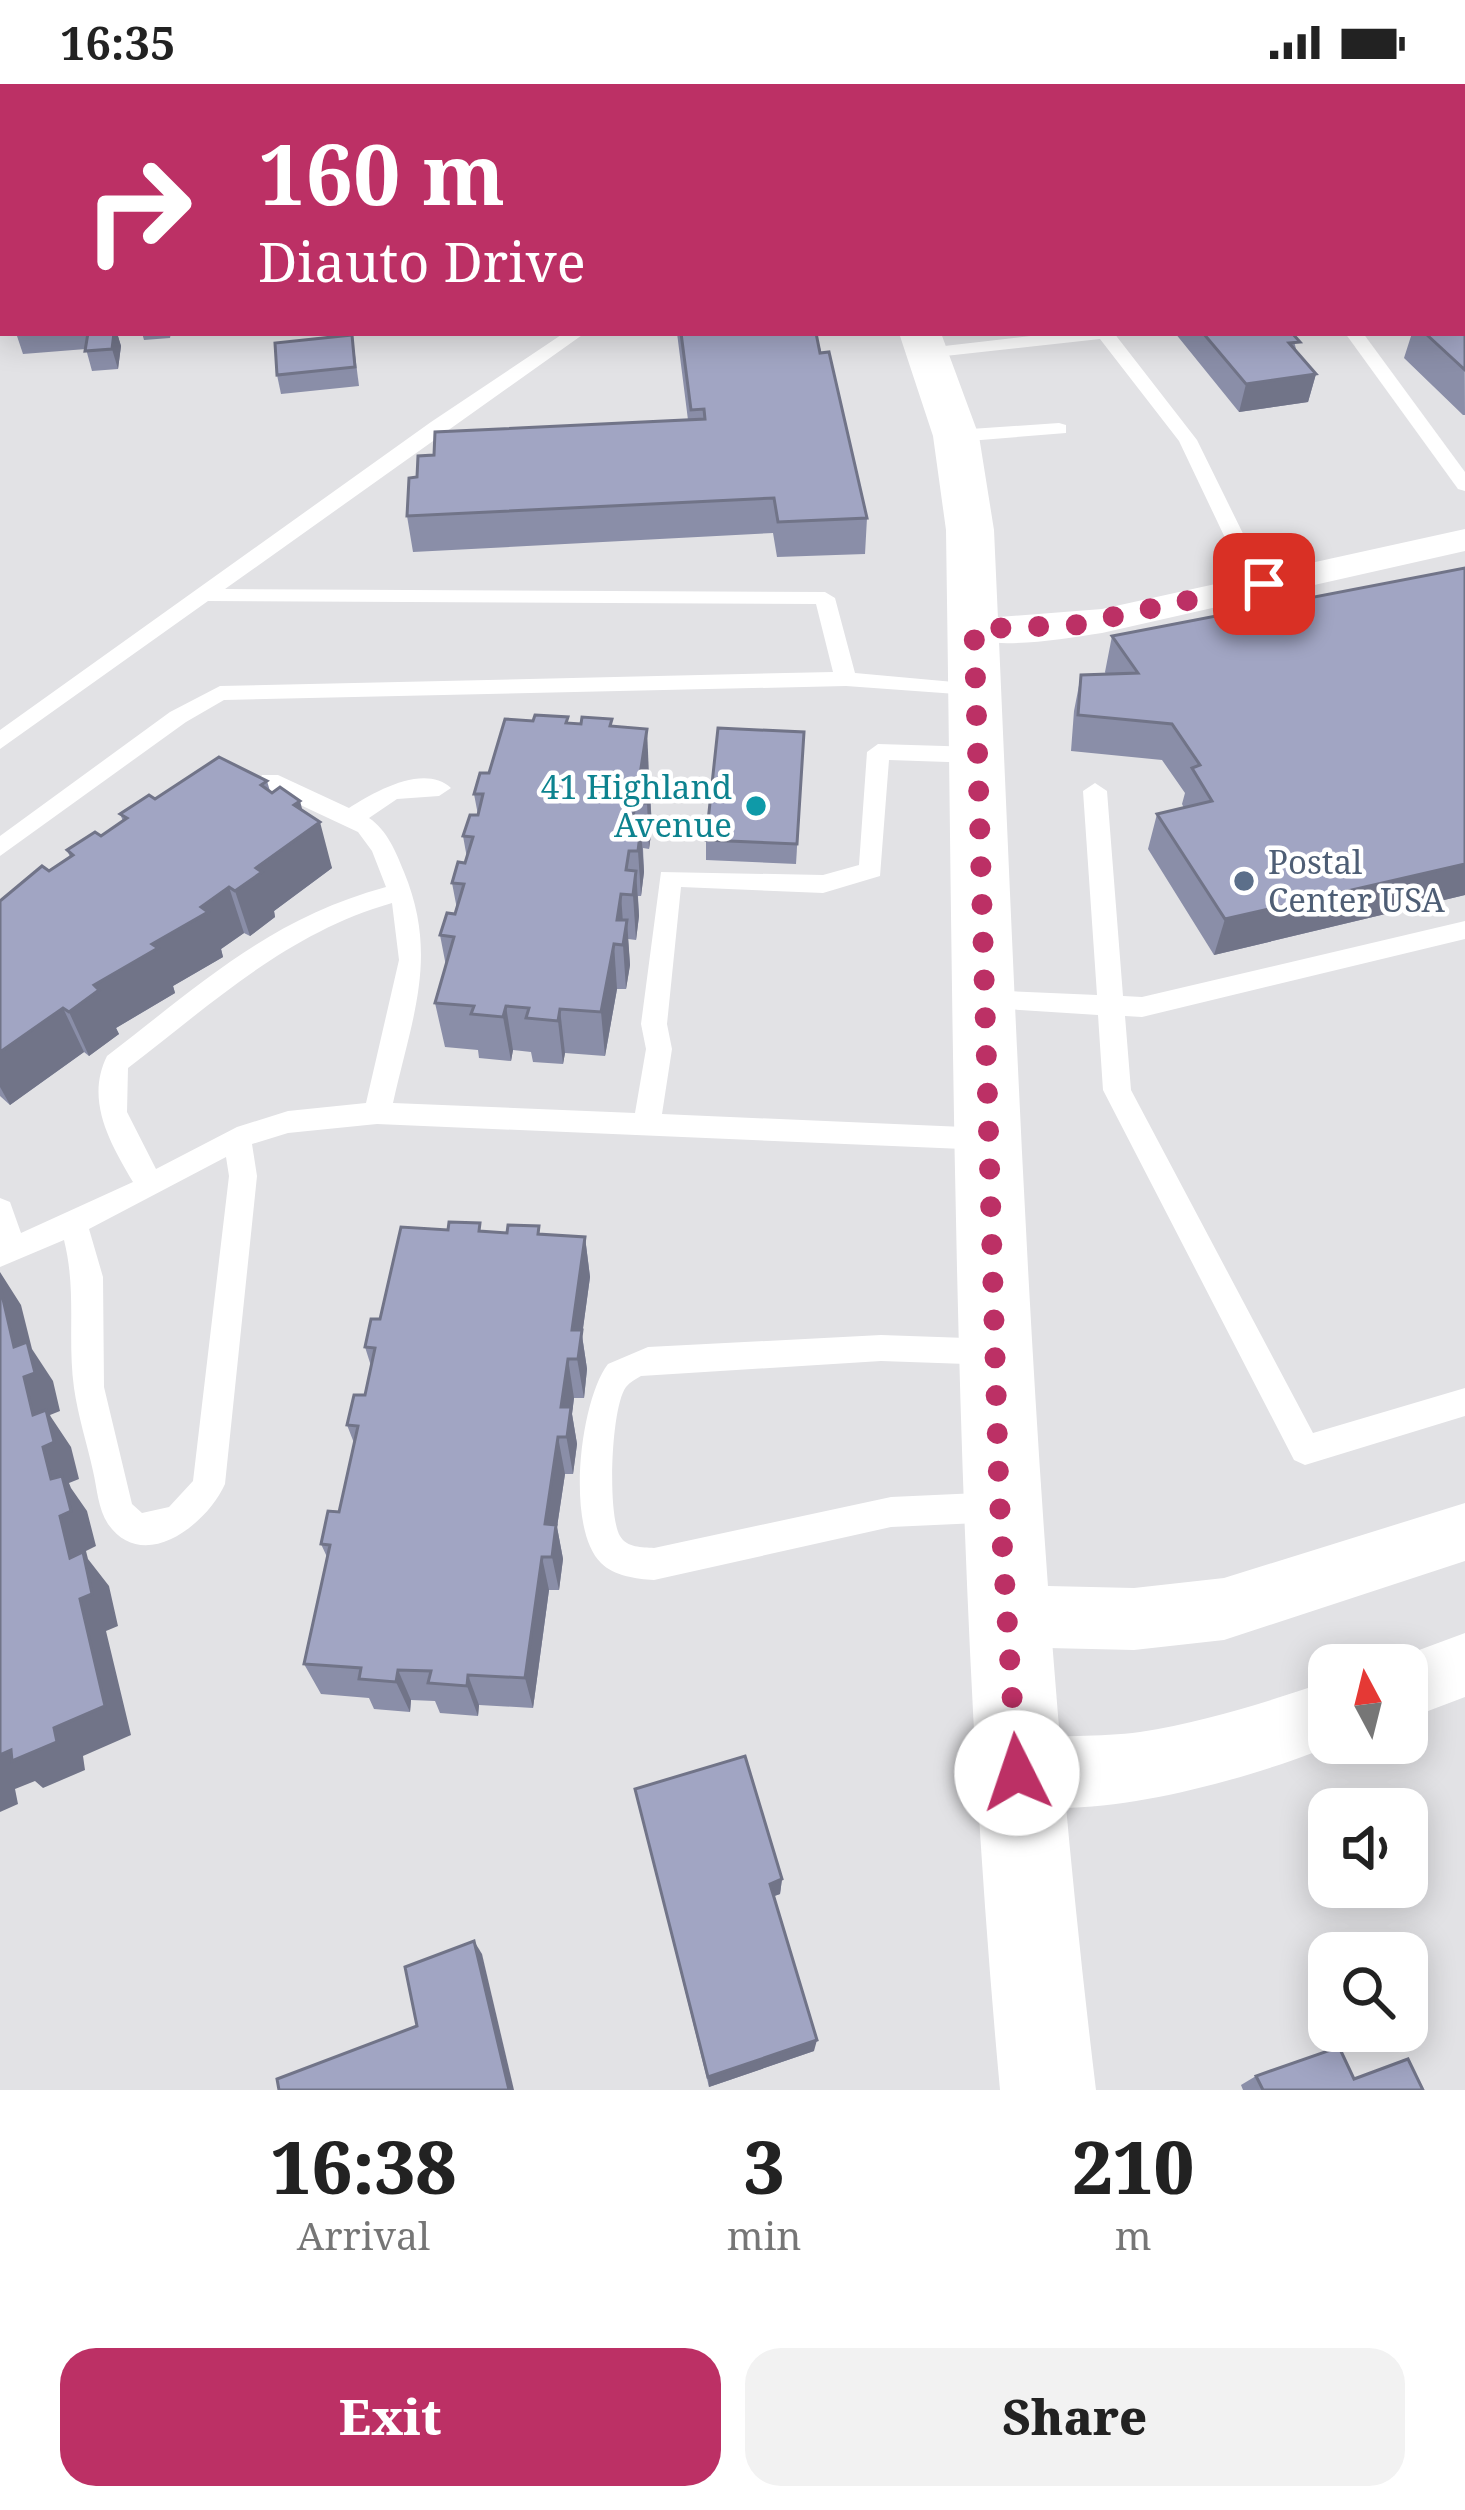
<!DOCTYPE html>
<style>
:root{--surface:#fff;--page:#f2f2f2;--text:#222;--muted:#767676;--accent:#bc3065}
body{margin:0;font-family:"Noto Serif",serif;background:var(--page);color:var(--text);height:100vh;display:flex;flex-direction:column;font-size:45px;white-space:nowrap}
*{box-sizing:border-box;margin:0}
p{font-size:39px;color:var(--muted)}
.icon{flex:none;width:66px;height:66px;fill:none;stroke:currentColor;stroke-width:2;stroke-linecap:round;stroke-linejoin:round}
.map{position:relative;height:2006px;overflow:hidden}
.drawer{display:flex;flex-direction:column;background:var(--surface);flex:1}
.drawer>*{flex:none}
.banner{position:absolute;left:0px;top:0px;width:1467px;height:252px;box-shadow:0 6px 30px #0003;background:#bc3065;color:#fff;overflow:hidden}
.needle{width:78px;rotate:353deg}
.buttons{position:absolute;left:1308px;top:1560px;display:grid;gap:24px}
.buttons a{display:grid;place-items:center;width:120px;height:120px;border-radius:24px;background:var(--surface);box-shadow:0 6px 30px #0003;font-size:60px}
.pin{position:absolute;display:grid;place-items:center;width:102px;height:102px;color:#fff;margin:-51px;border-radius:24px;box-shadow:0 6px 18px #0006}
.me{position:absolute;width:132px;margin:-66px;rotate:356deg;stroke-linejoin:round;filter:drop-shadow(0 0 9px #0008)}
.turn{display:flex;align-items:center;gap:42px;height:252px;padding:0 60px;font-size:54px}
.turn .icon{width:156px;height:156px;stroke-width:2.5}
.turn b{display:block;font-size:84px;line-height:102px}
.eta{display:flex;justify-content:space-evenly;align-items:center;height:204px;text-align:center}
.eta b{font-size:72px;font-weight:800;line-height:84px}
.action{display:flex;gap:24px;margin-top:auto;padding:24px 60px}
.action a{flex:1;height:138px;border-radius:36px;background:var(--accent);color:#fff;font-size:48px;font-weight:800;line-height:138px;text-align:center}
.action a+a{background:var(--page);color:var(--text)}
.status{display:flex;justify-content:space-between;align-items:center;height:84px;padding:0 60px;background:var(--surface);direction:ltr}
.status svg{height:33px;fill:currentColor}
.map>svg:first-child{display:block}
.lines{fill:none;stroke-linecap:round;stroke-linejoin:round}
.lane{fill:#fff;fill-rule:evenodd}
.street{fill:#fff;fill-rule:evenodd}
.secondary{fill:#fff;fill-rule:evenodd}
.wall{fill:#8a8ea8}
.shaded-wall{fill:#717488}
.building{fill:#a1a5c3;stroke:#717488;stroke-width:3}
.route{stroke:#bc3065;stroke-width:21;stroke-dasharray:0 37.8}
.culture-dot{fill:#0f9aa8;stroke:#fff;stroke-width:4.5}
.service-dot{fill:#5c6f8a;stroke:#fff;stroke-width:4.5}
.labels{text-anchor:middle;stroke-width:9;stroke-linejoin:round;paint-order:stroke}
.culture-label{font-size:33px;fill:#0d838f;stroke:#fff;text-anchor:end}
.service-label{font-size:33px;fill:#4e5e75;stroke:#fff;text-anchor:start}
</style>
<div class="status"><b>16:35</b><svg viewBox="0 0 49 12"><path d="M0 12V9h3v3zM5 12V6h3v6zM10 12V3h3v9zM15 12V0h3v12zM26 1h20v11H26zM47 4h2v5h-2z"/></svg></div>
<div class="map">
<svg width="1465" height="2006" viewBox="0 0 1465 2006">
<rect width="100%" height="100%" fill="#e2e2e5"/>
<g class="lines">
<g class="lane">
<polygon points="1158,0 1173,0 1175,3 1160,3"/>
<polygon points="1338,0 1355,0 1357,3 1340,3"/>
<polygon points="1464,62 1465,63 1465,73 1464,72"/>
<rect x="1464" y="115" width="1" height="11"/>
<polygon points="564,249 585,249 225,505 825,508 835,514 855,589 976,600 987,607 984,612 846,602 224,616 186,638 0,772 0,752 170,628 220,602 833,588 816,520 208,517 0,665 0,646 431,338"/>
<polygon points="1056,249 1114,249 1197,356 1257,478 1274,501 1271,505 1257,505 1237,479 1179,357 1100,255 927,274 918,269 927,264"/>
<polygon points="1345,249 1363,249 1465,388 1465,407 1458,405"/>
<polygon points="1059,339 1066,341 1066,349 956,358 947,352 956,346"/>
<path d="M878 660 977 663 988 671 977 679 889 676 880 792 823 809 681 803 667 940 672 965 662 1030 987 1044 997 1047 1001 1055 997 1063 987 1066 377 1040 288 1049 252 1060 257 1092 225 1400C208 1439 144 1491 108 1440 98 1425 97 1404 93 1387 87 1360 78 1332 74 1304 67 1253 77 1208 64 1156L0 1183V1114L10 1118 21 1149 133 1098C110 1059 85 1016 107 972 201 900 269 835 386 803L372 767 358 748 262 703 258 697 262 691H278L349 724C374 708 424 679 451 704L439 712 397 715 369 734C387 746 396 768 404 788 439 873 412 933 393 1019L635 1029 646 965 641 940 661 788 823 791 859 781 867 668ZM392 819 399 876 366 1019 288 1027 237 1043 156 1085 127 1028 128 984C213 919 287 849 392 819ZM226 1073 229 1092 193 1397 169 1423 142 1429 132 1420 104 1303 103 1193 89 1145Z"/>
<polygon points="1095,699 1107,707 1123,912 1142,913 1465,837 1465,855 1142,933 1125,932 1131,1006 1313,1349 1465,1304 1465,1332 1305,1381 1294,1376 1103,1006 1098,931 975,923 971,916 984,906 1097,911 1083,707"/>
<path d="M881 1251 995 1255 1006 1259 1010 1268 1006 1277 995 1281 881 1277 641 1292C636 1295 630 1298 626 1303 611 1323 607 1430 620 1452 627 1464 642 1463 654 1464L891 1413 1000 1408 1011 1412 1016 1423 1011 1434 1000 1438 891 1443 654 1496C636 1495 614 1492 601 1479 565 1444 580 1316 608 1280L648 1263Z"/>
</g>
<g class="street">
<polygon points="928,0 960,0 926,3"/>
<path d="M1465 445V467L1102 549C1057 556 1005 565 960 554L954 545 960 536 1102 525Z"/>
<polygon points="1465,1419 1465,1477 1224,1556 1134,1566 1006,1563 984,1554 974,1532 984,1510 1006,1501 1134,1504 1224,1494"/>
<polygon points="1465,1549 1465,1613 1407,1635 1407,1581 1384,1579"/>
<path d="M1329 1597V1659H1338C1257 1693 1075 1747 993 1713L983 1689 993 1665C1038 1647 1092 1655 1140 1648 1205 1638 1267 1618 1329 1597Z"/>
</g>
<g class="secondary">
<rect x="1464" y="37" width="1" height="22"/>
<rect x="0" y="196" width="3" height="26"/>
<path d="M899 249H941L979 352 994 446C1018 967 1033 1488 1096 2006H1000C952 1487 954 966 946 446L933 352Z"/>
</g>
</g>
<g class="wall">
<polygon points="1464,160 1465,331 1463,331 1404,274 1412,249 1464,249"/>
<polygon points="16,249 117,249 121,262 118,285 92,287 86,265 23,270"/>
<polygon points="142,249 171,249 170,254 144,256"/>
<polygon points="677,249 816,249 867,434 865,470 777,473 773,449 413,468 407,432 417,393 434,371 688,336"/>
<polygon points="1175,249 1292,249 1297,269 1316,290 1308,318 1239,328"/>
<polygon points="355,271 359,302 281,310 277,291"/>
<polygon points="1465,484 1465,811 1214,871 1148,765 1157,730 1184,724 1182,720 1185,709 1162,676 1071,667 1074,627 1081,591 1106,590 1105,588 1112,552"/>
<polygon points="568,633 568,639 581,640 612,635 612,642 649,691 652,743 649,765 643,764 644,788 641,812 638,812 639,832 636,856 628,855 630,881 626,905 617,905 605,972 565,969 563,980 533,978 531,968 513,966 511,977 479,974 478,966 445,963 435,919 446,882 440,851 457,825 452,799 467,774 463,752 478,731 474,710 533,637"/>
<polygon points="804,648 796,780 706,776 706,756"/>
<polygon points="267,697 270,707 303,727 332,784 274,827 275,833 250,852 244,849 221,865 223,873 173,902 175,909 116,944 119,950 89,972 84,968 10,1021 0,1012 0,817 70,773 67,766 101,752 123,737 120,730 155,715"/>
<polygon points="482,1147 585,1153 590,1193 582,1251 587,1285 584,1314 574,1314 572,1330 577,1360 573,1390 565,1390 557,1443 563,1475 559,1506 549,1506 533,1624 479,1621 478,1632 440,1629 435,1617 411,1616 410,1628 374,1625 369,1614 321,1610 304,1580 327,1473 321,1460 339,1428 354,1359 347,1341 365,1311 371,1282 365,1263 380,1235"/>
<polygon points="635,1705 782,1795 780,1810 774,1812 814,1967 709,2003"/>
<polygon points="1256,1992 1423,2006 1243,2006 1241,2001"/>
</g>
<g class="shaded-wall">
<polygon points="387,0 431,0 431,1 387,3"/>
<rect x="0" y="62" width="3" height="19"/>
<polygon points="0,136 3,145 3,164 0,176"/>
<polygon points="114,249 117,249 121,262 118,285 112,265"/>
<polygon points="1316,290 1308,318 1239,328 1246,300"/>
<polygon points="647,645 649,691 645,719 639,697"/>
<polygon points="649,697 652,743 649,765 647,719"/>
<polygon points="300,717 308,747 320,738 332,784 274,827 275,833 250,852 235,807 256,784 294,721"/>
<polygon points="641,743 644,788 641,812 638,767"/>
<polygon points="1465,780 1465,811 1214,871 1225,835"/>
<polygon points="636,787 639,832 636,856 633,811"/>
<polygon points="229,803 244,849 221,865 223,873 173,902 175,909 116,944 119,950 89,972 69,928 94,901"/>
<polygon points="621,810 624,854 627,836 630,881 626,905 623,861 617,836"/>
<polygon points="614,860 617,905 605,972 601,928"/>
<polygon points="506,922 513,966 511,977 503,933"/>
<polygon points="63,924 84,968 10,1021 0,1003 0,968"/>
<polygon points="560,925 565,969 563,980 558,937"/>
<polygon points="585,1153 590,1193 582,1252 587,1285 584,1314 572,1246"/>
<polygon points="0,1188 21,1221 32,1265 53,1297 60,1327 50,1331 51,1333 71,1363 79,1395 69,1399 71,1404 87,1427 96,1462 86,1467 88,1475 109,1502 118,1542 106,1547 131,1651 83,1672 85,1686 43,1704 35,1697 15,1705 18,1720 0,1728 0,1671 54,1644 70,1474 51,1395 14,1263 0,1202"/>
<polygon points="568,1275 574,1314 572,1330 577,1360 573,1390 561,1323"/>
<polygon points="558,1353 565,1390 557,1443 563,1475 559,1506 545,1440"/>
<polygon points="542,1473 549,1506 533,1624 525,1594"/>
<polygon points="398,1586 411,1616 410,1628 396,1598"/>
<polygon points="468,1591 479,1621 478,1632 467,1602"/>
<polygon points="782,1795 780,1810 769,1814 770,1800"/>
<polygon points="474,1857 482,1870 514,2006 509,2006"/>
<polygon points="817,1956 814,1967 709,2003 708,1993"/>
</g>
<g class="building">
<rect x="0" y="37" width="3" height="25"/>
<polygon points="1464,160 1465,160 1465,227 1464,226"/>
<polygon points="1465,231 1465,286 1425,249 1464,249"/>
<polygon points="88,249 114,249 112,265 85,267"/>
<polygon points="681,249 816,249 820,269 829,268 867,434 778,438 774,414 407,432 409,394 417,393 418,372 434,371 435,348 705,335 704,325 691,326"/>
<polygon points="1203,249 1292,249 1300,258 1289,259 1316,290 1246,300"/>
<polygon points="352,251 355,283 277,291 275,259"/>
<polygon points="1465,484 1465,780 1225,835 1157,730 1212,717 1192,684 1200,681 1172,640 1078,631 1081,591 1138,589 1112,552"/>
<polygon points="535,631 568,633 566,639 581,640 582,633 612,635 610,642 647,645 639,697 649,697 647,719 635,719 632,742 641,743 638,767 629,767 626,786 636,787 633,811 621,810 617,836 627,836 623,861 614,860 601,928 560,925 558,937 526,934 529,924 506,922 503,933 471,930 474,922 435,919 454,853 440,851 447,829 455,830 464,800 452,799 458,778 465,779 473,753 463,752 470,731 478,731 483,710 474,710 480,689 489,689 505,635 533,637"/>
<polygon points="718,644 804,648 797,760 706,756"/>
<polygon points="219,673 267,697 261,701 272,709 280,703 300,717 294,721 320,738 256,784 262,788 235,807 229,803 201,823 208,828 152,860 158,864 94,901 99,906 69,928 63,924 0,968 0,817 42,782 49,787 73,771 67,766 95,748 101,752 127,734 120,730 149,711 155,715"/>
<polygon points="449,1138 480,1139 479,1147 507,1149 508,1141 539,1142 538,1150 585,1153 572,1246 582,1246 578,1275 568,1275 561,1323 571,1323 567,1353 558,1353 545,1440 556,1441 552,1473 542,1473 525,1594 468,1591 467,1602 428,1599 431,1587 398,1586 396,1598 359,1595 361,1584 304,1580 330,1461 321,1460 328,1427 339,1428 358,1342 347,1341 354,1311 365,1311 375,1264 365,1263 371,1235 380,1235 401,1143 448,1146"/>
<polygon points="0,1202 14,1263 27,1258 35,1289 24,1293 33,1331 46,1326 54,1358 43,1363 51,1395 62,1392 71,1427 60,1432 70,1474 83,1468 92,1510 80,1515 105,1622 54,1644 57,1658 12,1677 11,1666 0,1671"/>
<polygon points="745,1672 782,1795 770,1800 817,1956 708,1993 635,1705"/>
<polygon points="474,1857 509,2006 279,2006 277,1995 417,1942 405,1883"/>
<polygon points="1339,1963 1354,1995 1408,1975 1423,2006 1263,2006 1256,1992"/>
</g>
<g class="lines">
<polyline class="route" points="1017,1689 999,1410 974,545 1075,541 1264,500"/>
</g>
<circle class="culture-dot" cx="756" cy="722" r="12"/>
<circle class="service-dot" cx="1244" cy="797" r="12"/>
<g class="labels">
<g class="culture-label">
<text x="732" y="715">41 Highland<tspan x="732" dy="38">Avenue</tspan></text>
</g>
<g class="service-label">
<text x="1268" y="790">Postal<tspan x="1268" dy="38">Center USA</tspan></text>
</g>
</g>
</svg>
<div class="buttons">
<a><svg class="needle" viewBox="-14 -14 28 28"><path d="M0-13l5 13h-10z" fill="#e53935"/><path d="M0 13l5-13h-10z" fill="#767676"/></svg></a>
<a><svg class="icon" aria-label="sound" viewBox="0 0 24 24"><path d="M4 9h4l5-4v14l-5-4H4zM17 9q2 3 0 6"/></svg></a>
<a><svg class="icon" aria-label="search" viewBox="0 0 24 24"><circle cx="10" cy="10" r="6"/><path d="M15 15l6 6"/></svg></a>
</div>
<div class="pin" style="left:1264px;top:500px;background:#d93025"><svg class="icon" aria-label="arrive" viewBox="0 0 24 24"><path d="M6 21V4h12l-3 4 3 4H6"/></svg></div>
<svg class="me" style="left:1017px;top:1689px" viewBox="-20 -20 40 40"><circle r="19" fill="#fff"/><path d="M0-13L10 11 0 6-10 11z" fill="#bc3065"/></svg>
<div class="banner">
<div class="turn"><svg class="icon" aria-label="right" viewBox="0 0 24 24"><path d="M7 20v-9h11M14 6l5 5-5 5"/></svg><div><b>160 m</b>Diauto Drive</div></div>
</div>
</div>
<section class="drawer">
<div class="eta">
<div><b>16:38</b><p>Arrival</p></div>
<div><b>3</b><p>min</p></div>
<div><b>210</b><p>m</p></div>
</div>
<div class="action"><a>Exit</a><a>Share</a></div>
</section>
